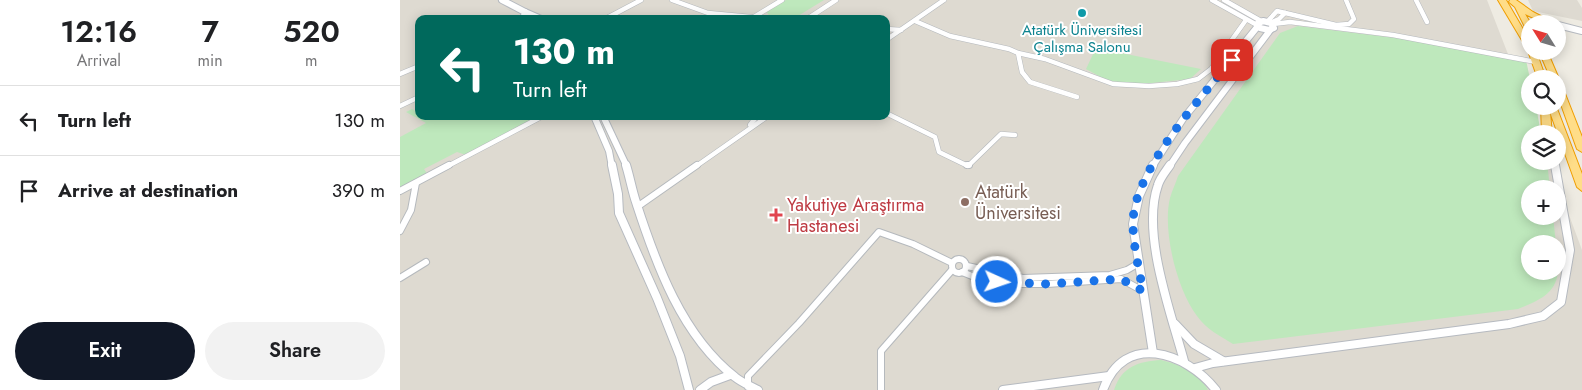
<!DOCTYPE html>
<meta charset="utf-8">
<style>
:root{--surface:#fff;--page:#f2f2f2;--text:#202124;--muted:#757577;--line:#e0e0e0;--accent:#111827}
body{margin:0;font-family:Jost,sans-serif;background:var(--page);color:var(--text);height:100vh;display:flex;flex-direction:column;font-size:19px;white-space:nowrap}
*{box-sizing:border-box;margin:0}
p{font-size:16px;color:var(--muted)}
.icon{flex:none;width:28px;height:28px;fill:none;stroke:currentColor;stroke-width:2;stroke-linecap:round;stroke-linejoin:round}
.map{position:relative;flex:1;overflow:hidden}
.side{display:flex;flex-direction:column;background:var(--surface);width:400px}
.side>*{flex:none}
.banner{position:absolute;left:15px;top:15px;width:475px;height:105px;border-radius:10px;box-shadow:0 2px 12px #0003;background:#00695c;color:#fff;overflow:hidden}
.needle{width:32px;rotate:307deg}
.fabs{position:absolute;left:1121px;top:15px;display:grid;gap:10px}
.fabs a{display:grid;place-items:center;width:45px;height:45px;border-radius:50%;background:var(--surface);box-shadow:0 2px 12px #0003;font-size:25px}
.pin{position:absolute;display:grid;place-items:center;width:42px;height:42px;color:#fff;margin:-21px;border-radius:10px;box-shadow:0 2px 8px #0006}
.me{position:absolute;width:55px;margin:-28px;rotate:93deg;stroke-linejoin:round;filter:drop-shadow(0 0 4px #0008)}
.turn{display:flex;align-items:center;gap:18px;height:105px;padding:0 15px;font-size:22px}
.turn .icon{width:65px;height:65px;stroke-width:2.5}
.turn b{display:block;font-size:35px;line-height:42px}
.eta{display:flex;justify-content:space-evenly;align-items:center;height:85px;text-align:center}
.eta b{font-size:30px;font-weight:600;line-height:35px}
.cta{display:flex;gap:10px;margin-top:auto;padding:10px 15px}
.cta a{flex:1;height:58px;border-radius:30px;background:var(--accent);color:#fff;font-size:20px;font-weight:600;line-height:58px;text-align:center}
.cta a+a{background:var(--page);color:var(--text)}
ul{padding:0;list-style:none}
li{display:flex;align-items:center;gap:15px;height:70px;padding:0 15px;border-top:1px solid var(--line)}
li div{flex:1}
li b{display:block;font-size:19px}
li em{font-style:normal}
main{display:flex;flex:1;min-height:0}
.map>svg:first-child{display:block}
.education{fill:#dedad1;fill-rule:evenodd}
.green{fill:#bee8bc}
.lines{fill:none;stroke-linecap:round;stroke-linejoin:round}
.street-far1-casing{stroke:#b5b9bd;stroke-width:5.5}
.street-casing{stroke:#b5b9bd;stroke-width:8}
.secondary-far1-casing{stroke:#b6bac0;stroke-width:8}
.secondary-casing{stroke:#b6bac0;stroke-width:10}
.highway-casing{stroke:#f09e00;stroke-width:2}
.street-far1{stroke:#fff;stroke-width:4.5}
.street{stroke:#fff;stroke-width:6}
.secondary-far1{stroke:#fff;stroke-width:6}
.secondary{stroke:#fff;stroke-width:8}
.highway{fill:#fd8;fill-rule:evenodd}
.route{stroke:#1a73e8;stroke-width:9;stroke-dasharray:0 16.2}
.culture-dot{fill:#0f9aa8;stroke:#fff;stroke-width:2}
.education-dot{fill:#8d6e63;stroke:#fff;stroke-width:2}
.health-dot{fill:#e0444e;stroke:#fff;stroke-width:2}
.labels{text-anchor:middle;stroke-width:4;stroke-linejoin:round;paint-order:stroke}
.far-culture-label{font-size:15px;fill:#0d838f;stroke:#fff}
.education-label{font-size:18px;fill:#785e54;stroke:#fff;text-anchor:start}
.health-label{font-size:18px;fill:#be3a42;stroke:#fff;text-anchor:start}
</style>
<main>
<section class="side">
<div class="eta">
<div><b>12:16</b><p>Arrival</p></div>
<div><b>7</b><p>min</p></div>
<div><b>520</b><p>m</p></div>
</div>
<ul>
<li><svg class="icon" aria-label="left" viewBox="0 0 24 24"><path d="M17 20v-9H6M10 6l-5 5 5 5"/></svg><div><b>Turn left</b></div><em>130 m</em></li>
<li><svg class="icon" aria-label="arrive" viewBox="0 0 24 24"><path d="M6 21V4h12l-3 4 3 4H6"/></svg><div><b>Arrive at destination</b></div><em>390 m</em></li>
</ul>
<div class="cta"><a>Exit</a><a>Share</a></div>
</section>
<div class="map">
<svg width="1182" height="390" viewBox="0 0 1182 390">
<rect width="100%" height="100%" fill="#eeebe2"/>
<g class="education">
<path d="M0 0H1087L1139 134H1130V161H1149L1182 250V390H0ZM19 19H486V116H19ZM1130 189H1158V216H1130ZM1130 244H1158V271H1130Z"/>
<polygon points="1128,0 1177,0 1182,8 1182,21 1133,11"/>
</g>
<g class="green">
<polygon points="386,0 424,0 393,19 370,17 366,11"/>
<path d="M898 26 1021 41 1126 60 1130 79V106H1136L1141 134H1130V161H1147L1150 189H1130V216H1153L1156 244H1130V271H1158V255C1161 290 1148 297 1118 309L833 344C820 336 806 329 797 316 777 290 762 230 770 198 772 190 776 183 778 176L880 33Z"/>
<polygon points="696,48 801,69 790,79 742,84 708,81 686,69"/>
<polygon points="12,109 19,113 19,116 138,116 66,155 57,152 24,169 28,175 0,188 0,137 26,123 6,112"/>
<path d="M761 360C781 365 798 372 808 390H714C721 367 739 361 761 360Z"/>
</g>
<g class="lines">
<defs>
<g id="street-far1">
<polyline points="272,0 308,13 372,19"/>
<polyline points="812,0 857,25"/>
<polyline points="824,0 861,21"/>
<polyline points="1016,0 1027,22"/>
<polyline points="354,17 382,0"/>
<polyline points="205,19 241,0"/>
<polyline points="407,19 436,0"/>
<polyline points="515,21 550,36 609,49 618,53 622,72 630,82 677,97"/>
<polyline points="867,22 877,11 936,25 949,24 954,19 946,0"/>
<polyline points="870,23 879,19 885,13"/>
<polyline points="873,24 890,22 993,35 1136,62"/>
<polyline points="486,29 501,30"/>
<polyline points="486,40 544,0"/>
<polyline points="618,53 645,59 713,84 749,86 777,84 798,79 811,69 846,20"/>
<polyline points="0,74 19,66"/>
<polyline points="0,106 19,97"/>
<polyline points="486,113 535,137 539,152 568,166 601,134 615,135"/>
<polyline points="350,125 357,116"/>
<polyline points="46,167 143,116"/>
<polyline points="295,167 368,116"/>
</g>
<g id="street">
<polyline points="567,165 569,165"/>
<polyline points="0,191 49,165"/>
<polyline points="237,207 297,165"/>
<polyline points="0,231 11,210 16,183"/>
<circle cx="559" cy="266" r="7"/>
<polyline points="567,266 623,278 710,275 727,270 739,263"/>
<polyline points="562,272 577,278 607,284 647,284 721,279 743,291"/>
<polyline points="0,278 26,262"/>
<polyline points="348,387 348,376 399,323 479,232 513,244 552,263"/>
<polyline points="481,390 481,351 552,270"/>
</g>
<g id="secondary-far1">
<polyline points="102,0 125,12 123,19"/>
<polyline points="126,15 125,12 141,19"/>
<polygon points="863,21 871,23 874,28 869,30 860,28 857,24"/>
<polyline points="1158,25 1182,31"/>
<polyline points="194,116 209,151 212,167"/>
<polyline points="203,116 227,167"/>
<polyline points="1154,161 1155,167"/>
<polyline points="752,167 783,119 858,26"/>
<polyline points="769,167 785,143 871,29"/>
</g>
<g id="secondary">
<polyline points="212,165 218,194 219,213 257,298 280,356 289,390"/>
<path d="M226 165C230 178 232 190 236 202 256 264 282 336 335 377 341 382 350 386 358 390"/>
<polyline points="753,165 739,196 733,224 753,353"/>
<path d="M770 165C766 171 760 178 758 185 741 233 771 313 784 361"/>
<polyline points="775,324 794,344 823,361"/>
<polyline points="795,368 813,363 1109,324 1143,316 1161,302 1170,250 1155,165"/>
<polyline points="300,390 311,382 330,375"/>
<polyline points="603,390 709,376"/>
<path d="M703 390C724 331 786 352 816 390"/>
</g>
<g id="highway">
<polygon points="1098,0 1106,0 1130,41 1130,51 1136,51 1146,79 1138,79 1128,51 1130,49 1126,47"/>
<polygon points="1110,0 1116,0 1133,12 1154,23 1146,24 1125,14 1131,24 1130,31 1127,31 1115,7 1109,2"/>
<polygon points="1139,51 1147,51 1159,79 1158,81 1158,79 1151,79"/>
<polygon points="1158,83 1162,86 1182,137 1182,152 1177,149 1158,96"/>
<polygon points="1141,106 1156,106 1182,174 1182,191 1177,187 1150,112 1152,134 1142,134"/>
</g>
</defs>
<use href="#street-far1" class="street-far1-casing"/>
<use href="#street" class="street-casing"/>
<use href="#secondary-far1" class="secondary-far1-casing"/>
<use href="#secondary" class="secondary-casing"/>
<use href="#highway" class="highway-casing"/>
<use href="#street-far1" class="street-far1"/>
<use href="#street" class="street"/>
<use href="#secondary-far1" class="secondary-far1"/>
<use href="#secondary" class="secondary"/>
<use href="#highway" class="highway"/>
</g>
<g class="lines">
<path class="route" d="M597 282 648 284 721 279 743 291C739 269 733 245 733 223 733 171 800 99 832 60"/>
</g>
<circle class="culture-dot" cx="682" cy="13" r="5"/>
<circle class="education-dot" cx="565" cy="202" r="5"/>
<path class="health-dot" d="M373.5 207.5h5v5h5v5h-5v5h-5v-5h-5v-5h5z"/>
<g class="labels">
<g class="far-culture-label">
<text x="682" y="35">Atatürk Üniversitesi<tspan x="682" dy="17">Çalışma Salonu</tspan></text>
</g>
<g class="education-label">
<text x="575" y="198">Atatürk<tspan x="575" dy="21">Üniversitesi</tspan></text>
</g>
<g class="health-label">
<text x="387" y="211">Yakutiye Araştırma<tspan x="387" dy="21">Hastanesi</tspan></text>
</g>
</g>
</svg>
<div class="fabs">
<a><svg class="needle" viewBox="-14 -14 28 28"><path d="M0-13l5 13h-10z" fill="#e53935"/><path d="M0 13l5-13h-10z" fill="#757577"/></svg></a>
<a><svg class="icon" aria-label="search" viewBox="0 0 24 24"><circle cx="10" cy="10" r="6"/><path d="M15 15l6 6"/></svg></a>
<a><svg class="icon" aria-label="layers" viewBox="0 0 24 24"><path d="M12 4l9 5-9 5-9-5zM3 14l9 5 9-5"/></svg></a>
<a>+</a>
<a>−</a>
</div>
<div class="pin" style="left:832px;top:60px;background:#d93025"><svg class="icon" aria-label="arrive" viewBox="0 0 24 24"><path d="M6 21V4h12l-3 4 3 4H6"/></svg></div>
<svg class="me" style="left:597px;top:282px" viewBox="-20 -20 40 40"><circle r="17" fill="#1a73e8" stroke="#fff" stroke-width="3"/><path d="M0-11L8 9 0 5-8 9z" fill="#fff"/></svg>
<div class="banner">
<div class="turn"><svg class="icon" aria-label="left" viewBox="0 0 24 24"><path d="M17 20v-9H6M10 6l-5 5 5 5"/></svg><div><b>130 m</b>Turn left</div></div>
</div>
</div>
</main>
